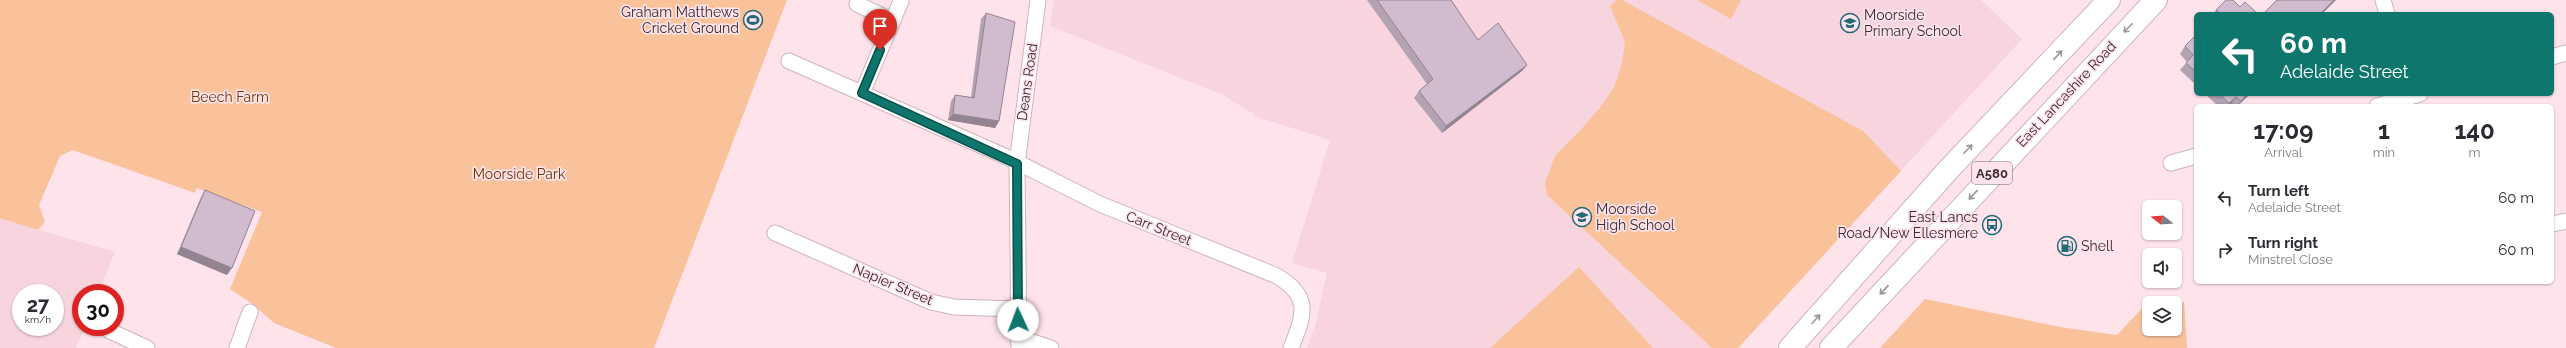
<!DOCTYPE html>
<style>
:root{--surface:#fff;--page:#f7f7f7;--text:#2b2b33;--muted:#7c7c81}
body{margin:0;font-family:Raleway,sans-serif;background:var(--page);color:var(--text);height:100vh;display:flex;flex-direction:column;font-size:15px;white-space:nowrap}
*{box-sizing:border-box;margin:0}
p{font-size:13px;color:var(--muted)}
.icon{flex:none;width:22px;height:22px;fill:none;stroke:currentColor;stroke-width:2;stroke-linecap:round;stroke-linejoin:round}
.map{position:relative;flex:1;overflow:hidden}
.details{position:absolute;left:2194px;top:104px;width:360px;height:180px;display:flex;flex-direction:column;background:var(--surface);border-radius:6px;box-shadow:0 1px 3px #0004}
.details>*{flex:none}
.guide{position:absolute;left:2194px;top:12px;width:360px;height:84px;border-radius:6px;box-shadow:0 1px 3px #0004;background:#0f766e;color:#fff;overflow:hidden}
.needle{width:26px;rotate:287deg}
.controls{position:absolute;left:2142px;top:200px;display:grid;gap:8px}
.controls a{display:grid;place-items:center;width:40px;height:40px;border-radius:6px;background:var(--surface);box-shadow:0 1px 3px #0004;font-size:20px}
.speed{position:absolute;left:12px;top:284px;display:flex;gap:8px;font-size:20px;font-weight:700;text-align:center}
.speed>*{display:grid;place-content:center;width:52px;height:52px;border-radius:50%;background:var(--surface);box-shadow:0 1px 3px #0004;line-height:1}
.speed small{font-size:10px;font-weight:400}
.speed .limit{border:6px solid #d22;background:#fff;color:#111}
.pin{position:absolute;display:grid;place-items:center;width:34px;height:34px;color:#fff;margin:-41px -17px;border-radius:50% 50% 50% 0;rotate:-45deg;box-shadow:0 0 4px #0007}
.pin .icon{rotate:45deg}
.me{position:absolute;width:44px;margin:-22px;rotate:358deg;stroke-linejoin:round;filter:drop-shadow(0 0 3px #0008)}
.turn{display:flex;align-items:center;gap:14px;height:84px;padding:0 20px;font-size:18px}
.turn .icon{width:52px;height:52px;stroke-width:2.5}
.turn b{display:block;font-size:28px;line-height:34px}
.eta{display:flex;justify-content:space-evenly;align-items:center;height:68px;text-align:center}
.eta b{font-size:24px;font-weight:700;line-height:28px}
ul{padding:0;list-style:none}
li{display:flex;align-items:center;gap:12px;height:52px;padding:0 20px}
li div{flex:1}
li b{display:block;font-size:15px}
li em{font-style:normal}
.map>svg:first-child{display:block}
.built{fill:#f7d4de;fill-rule:evenodd}
.green{fill:#f9c29a}
.lines{fill:none;stroke-linecap:round;stroke-linejoin:round}
.minor-casing{stroke:#ceb4bc;stroke-width:17}
.trunk-casing{stroke:#ceb4bc;stroke-width:24}
.minor{stroke:#fff;stroke-width:15}
.trunk{stroke:#fff;stroke-width:22}
.wall{fill:#b3a2b1}
.shaded-wall{fill:#928490}
.building{fill:#d0bcce;stroke:#928490}
.oneway{stroke:#9b9698}
.route-casing{stroke:#0a4d48;stroke-width:10}
.route{stroke:#0f766e;stroke-width:7}
.labels{text-anchor:middle;stroke-width:3.5;stroke-linejoin:round;paint-order:stroke}
.shield{fill:#fee3eb;stroke:#736468;stroke-width:1}
.shield-label{font-size:13px;font-weight:bold;fill:#372d30}
.poi-label{font-size:14px;fill:#372d30;stroke:#fee3eb;text-anchor:start}
.street-label{font-size:14px;fill:#372d30;stroke:#fee3eb}
.park-label{font-size:14px;fill:#6b3704;stroke:#fee3eb}
</style>
<div class="map">
<svg width="2566" height="348" viewBox="0 0 2566 348">
<rect width="100%" height="100%" fill="#fee3eb"/>
<g class="built">
<polygon points="1054,0 1981,0 2022,39 1738,348 1307,348 1315,327 1327,273 1292,263 1330,140 1254,116 1254,114 1223,95 1050,26"/>
<path d="M0 218 115 252 98 293H81V327H85L76 348H0ZM21 293H55V327H21Z"/>
</g>
<g class="green">
<polygon points="0,0 787,0 654,348 336,348 274,323 251,303 230,289 262,212 196,188 195,193 73,150 60,156 39,205 45,222 38,230 0,218"/>
<polygon points="1617,0 1622,0 1863,131 1901,171 1738,348 1712,348 1547,195 1545,183 1555,156 1586,124 1602,105 1614,87 1622,64 1625,42 1610,6"/>
<polygon points="1697,0 1741,0 1731,19"/>
<polygon points="1579,267 1653,348 1490,348"/>
<polygon points="1925,299 2060,327 2117,335 2150,300 2162,300 2165,303 2149,303 2149,329 2175,329 2175,305 2184,302 2187,348 1880,348"/>
</g>
<g class="lines">
<defs>
<g id="minor">
<polyline points="2383,0 2387,14"/>
<polyline points="857,4 893,21"/>
<polyline points="2552,57 2566,53"/>
<path d="M789 61 1009 158 1100 204 1277 276C1312 297 1304 315 1291 348"/>
<polyline points="862,93 901,1"/>
<polyline points="2377,106 2420,94"/>
<polyline points="2171,163 2196,156"/>
<polyline points="2552,224 2566,221"/>
<polyline points="775,233 931,302 954,307 1017,309"/>
<polyline points="110,331 147,348"/>
<polyline points="1019,342 1033,342 1051,348"/>
<polyline points="237,348 250,312"/>
<polyline points="1019,348 1017,164 1038,0"/>
</g>
<g id="trunk">
<polyline points="1790,348 1949,169 2109,0"/>
<polyline points="1831,348 2156,0"/>
</g>
</defs>
<use href="#minor" class="minor-casing"/>
<use href="#trunk" class="trunk-casing"/>
<use href="#minor" class="minor"/>
<use href="#trunk" class="trunk"/>
</g>
<g class="wall">
<polygon points="1367,0 1451,0 1478,40 1527,65 1522,71 1442,133 1414,98 1419,91 1427,84"/>
<polygon points="2240,7 2258,14 2213,14 2216,10"/>
<polygon points="986,13 999,121 995,128 948,120 951,101 955,95 971,97 981,19"/>
<polygon points="2196,35 2196,85 2180,70 2187,62 2180,54 2185,46"/>
<polygon points="2205,94 2250,94 2238,106 2232,106 2231,105 2229,106 2218,106"/>
<polygon points="205,190 227,275 177,254 201,197"/>
</g>
<g class="shaded-wall">
<polygon points="2334,0 2336,0 2322,14 2320,14"/>
<polygon points="1527,65 1522,71 1442,133 1446,126"/>
<polygon points="2247,94 2250,94 2237,106 2241,101"/>
<polygon points="2236,97 2231,105 2229,106 2227,106"/>
<polygon points="953,114 999,121 995,128 948,120"/>
<polygon points="181,247 232,268 227,275 177,254"/>
</g>
<g class="building">
<polygon points="1377,0 1451,0 1478,40 1498,23 1527,65 1446,126 1419,91 1433,79"/>
<polygon points="2226,0 2233,0 2240,7 2245,2 2258,14 2221,14 2216,10"/>
<polygon points="2277,0 2334,0 2320,14 2265,14 2264,13"/>
<polygon points="986,13 1015,22 999,121 953,114 955,95 974,98"/>
<polygon points="2196,35 2196,72 2186,63 2193,55 2185,46"/>
<polygon points="2219,94 2247,94 2241,101 2236,97 2229,103"/>
<polygon points="205,190 255,211 232,268 181,247"/>
</g>
<defs><path id="oneway-shaft" d="M-6 0H5M1.5-3L5.5 0L1.5 3" fill="none" stroke-width="1.6" stroke-linecap="round" stroke-linejoin="round"/></defs>
<g class="oneway">
<use href="#oneway-shaft" transform="translate(2128 28) rotate(135)"/>
<use href="#oneway-shaft" transform="translate(2058 55) rotate(-47)"/>
<use href="#oneway-shaft" transform="translate(1968 149) rotate(-46)"/>
<use href="#oneway-shaft" transform="translate(1973 195) rotate(133)"/>
<use href="#oneway-shaft" transform="translate(1884 290) rotate(133)"/>
<use href="#oneway-shaft" transform="translate(1816 319) rotate(-48)"/>
</g>
<g class="lines">
<defs>
<polyline id="route" points="880,50 862,93 1017,164 1018,320"/>
</defs>
<use href="#route" class="route-casing"/>
<use href="#route" class="route"/>
</g>
<defs>
<symbol id="stadium-ring" viewBox="-11 -11 22 22"><circle r="9.5" fill="#fee3eb" stroke="#206976" stroke-width="1.5"/><path d="M0-5a6.5 5 0 1 0 0 10a6.5 5 0 1 0 0-10ZM-3.5-1.8h7v3.6h-7Z" fill="#206976"/></symbol>
<symbol id="school-ring" viewBox="-11 -11 22 22"><circle r="9.5" fill="#fee3eb" stroke="#206976" stroke-width="1.5"/><path d="M0-5L7-2L0 1L-7-2ZM-4 1L0 2.5L4 1V4Q0 6-4 4Z" fill="#206976"/></symbol>
<symbol id="bus-ring" viewBox="-11 -11 22 22"><circle r="9.5" fill="#fee3eb" stroke="#206976" stroke-width="1.5"/><path d="M-5-6H5V4H4V6H2V4H-2V6H-4V4H-5ZM-3.5-4V0h7V-4ZM-3.5 1.2v1.5H-2V1.2ZM2 1.2v1.5H3.5V1.2Z" fill="#206976"/></symbol>
<symbol id="fuel-ring" viewBox="-11 -11 22 22"><circle r="9.5" fill="#fee3eb" stroke="#206976" stroke-width="1.5"/><path d="M-5.5-6h7V0h2V4h1.3V-2.5L3-4.5l.8-.8L6-3V5H2.5V1h-1V6h-7ZM-4.2-4.7v3.2H.2V-4.7Z" fill="#206976"/></symbol>
</defs>
<g fill-rule="evenodd">
<use href="#stadium-ring" x="742" y="9" width="22" height="22"/>
<use href="#school-ring" x="1839" y="12" width="22" height="22"/>
<use href="#school-ring" x="1571" y="206" width="22" height="22"/>
<use href="#bus-ring" x="1981" y="214" width="22" height="22"/>
<use href="#fuel-ring" x="2056" y="235" width="22" height="22"/>
</g>
<g class="labels">
<rect class="shield" x="1972" y="162" width="40" height="22" rx="3"/>
<g class="shield-label">
<text x="1992" y="178">A580</text>
</g>
<g class="poi-label">
<text x="739" y="17" text-anchor="end">Graham Matthews<tspan x="739" dy="16">Cricket Ground</tspan></text>
<text x="1864" y="20">Moorside<tspan x="1864" dy="16">Primary School</tspan></text>
<text x="1596" y="214">Moorside<tspan x="1596" dy="16">High School</tspan></text>
<text x="1978" y="222" text-anchor="end">East Lancs<tspan x="1978" dy="16">Road/New Ellesmere</tspan></text>
<text x="2081" y="251">Shell</text>
</g>
<g class="street-label">
<text transform="translate(1027 82) rotate(-82)" y="5">Deans Road</text>
<text transform="translate(2066 94) rotate(-47)" y="5">East Lancashire Road</text>
<text transform="translate(1159 228) rotate(22)" y="5">Carr Street</text>
<text transform="translate(893 284) rotate(23)" y="5">Napier Street</text>
</g>
<g class="park-label">
<text x="230" y="102">Beech Farm</text>
<text x="519" y="179">Moorside Park</text>
</g>
</g>
</svg>
<div class="controls">
<a><svg class="needle" viewBox="-14 -14 28 28"><path d="M0-13l5 13h-10z" fill="#e53935"/><path d="M0 13l5-13h-10z" fill="#7c7c81"/></svg></a>
<a><svg class="icon" aria-label="sound" viewBox="0 0 24 24"><path d="M4 9h4l5-4v14l-5-4H4zM17 9q2 3 0 6"/></svg></a>
<a><svg class="icon" aria-label="layers" viewBox="0 0 24 24"><path d="M12 4l9 5-9 5-9-5zM3 14l9 5 9-5"/></svg></a>
</div>
<div class="speed"><div>27<small>km/h</small></div><div class="limit">30</div></div>
<div class="pin" style="left:880px;top:50px;background:#d93025"><svg class="icon" aria-label="arrive" viewBox="0 0 24 24"><path d="M6 21V4h12l-3 4 3 4H6"/></svg></div>
<svg class="me" style="left:1018px;top:320px" viewBox="-20 -20 40 40"><circle r="19" fill="#fff"/><path d="M0-13L10 11 0 6-10 11z" fill="#0f766e"/></svg>
<div class="guide">
<div class="turn"><svg class="icon" aria-label="left" viewBox="0 0 24 24"><path d="M17 20v-9H6M10 6l-5 5 5 5"/></svg><div><b>60 m</b>Adelaide Street</div></div>
</div>
<section class="details">
<div class="eta">
<div><b>17:09</b><p>Arrival</p></div>
<div><b>1</b><p>min</p></div>
<div><b>140</b><p>m</p></div>
</div>
<ul>
<li><svg class="icon" aria-label="left" viewBox="0 0 24 24"><path d="M17 20v-9H6M10 6l-5 5 5 5"/></svg><div><b>Turn left</b><p>Adelaide Street</p></div><em>60 m</em></li>
<li><svg class="icon" aria-label="right" viewBox="0 0 24 24"><path d="M7 20v-9h11M14 6l5 5-5 5"/></svg><div><b>Turn right</b><p>Minstrel Close</p></div><em>60 m</em></li>
</ul>
</section>
</div>
